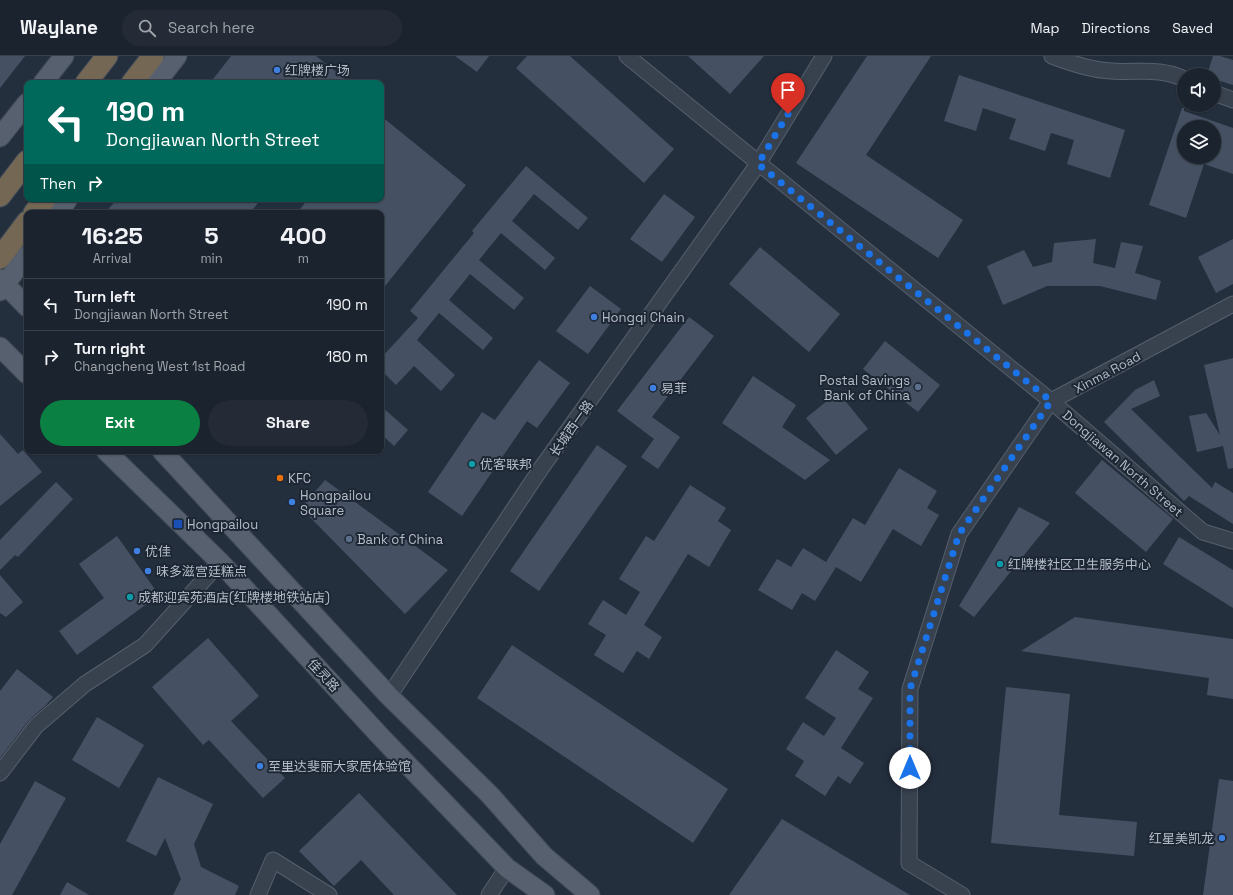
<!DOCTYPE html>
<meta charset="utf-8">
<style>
:root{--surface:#1b232e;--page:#242b36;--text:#f1f3f6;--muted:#a0a4aa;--line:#39404a;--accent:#0b8043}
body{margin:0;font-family:"Space Grotesk","Noto Sans SC",sans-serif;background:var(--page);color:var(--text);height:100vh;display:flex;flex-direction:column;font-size:15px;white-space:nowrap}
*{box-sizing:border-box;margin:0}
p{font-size:13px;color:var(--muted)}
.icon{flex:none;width:22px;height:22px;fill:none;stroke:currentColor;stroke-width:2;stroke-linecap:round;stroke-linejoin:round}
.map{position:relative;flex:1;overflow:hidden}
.drawer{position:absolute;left:24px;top:154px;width:360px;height:244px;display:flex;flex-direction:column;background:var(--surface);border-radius:8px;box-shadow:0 1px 3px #0004,0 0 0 1px var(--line)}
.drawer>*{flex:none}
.guide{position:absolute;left:24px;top:24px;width:360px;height:122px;border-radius:8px;box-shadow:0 1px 3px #0004,0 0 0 1px var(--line);background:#00695c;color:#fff;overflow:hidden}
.buttons{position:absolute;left:1177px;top:12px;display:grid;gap:8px}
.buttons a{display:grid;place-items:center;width:44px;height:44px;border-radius:50%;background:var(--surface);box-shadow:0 1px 3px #0004,0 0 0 1px var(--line);font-size:20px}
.pin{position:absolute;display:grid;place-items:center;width:34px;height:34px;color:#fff;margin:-41px -17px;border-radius:50% 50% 50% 0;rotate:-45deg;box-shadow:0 0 4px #0007}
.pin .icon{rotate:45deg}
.me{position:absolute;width:44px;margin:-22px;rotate:0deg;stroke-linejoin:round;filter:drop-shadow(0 0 3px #0008)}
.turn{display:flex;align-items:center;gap:14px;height:84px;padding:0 16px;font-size:18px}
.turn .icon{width:52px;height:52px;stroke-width:2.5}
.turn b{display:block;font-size:28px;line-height:34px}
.then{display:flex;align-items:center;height:38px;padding:0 16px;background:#0003;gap:8px;font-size:15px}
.eta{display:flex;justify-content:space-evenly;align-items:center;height:68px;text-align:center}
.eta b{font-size:24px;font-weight:600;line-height:28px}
.primary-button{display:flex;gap:8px;margin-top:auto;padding:8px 16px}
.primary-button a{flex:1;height:46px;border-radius:24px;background:var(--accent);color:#fff;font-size:16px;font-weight:600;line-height:46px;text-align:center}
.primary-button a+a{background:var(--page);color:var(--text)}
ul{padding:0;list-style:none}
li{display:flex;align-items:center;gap:12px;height:52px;padding:0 16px;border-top:1px solid var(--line)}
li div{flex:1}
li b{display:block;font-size:15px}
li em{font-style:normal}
header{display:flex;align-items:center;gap:24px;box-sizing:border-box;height:56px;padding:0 20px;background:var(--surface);border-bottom:1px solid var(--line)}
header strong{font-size:19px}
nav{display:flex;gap:22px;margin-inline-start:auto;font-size:14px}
.search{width:280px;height:36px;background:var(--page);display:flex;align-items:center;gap:10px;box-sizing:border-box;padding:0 14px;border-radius:22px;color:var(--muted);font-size:15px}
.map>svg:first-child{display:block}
.building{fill:#455162;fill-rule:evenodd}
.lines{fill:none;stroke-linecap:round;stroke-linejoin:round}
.minor-casing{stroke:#565f6c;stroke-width:17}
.major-casing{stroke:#414a57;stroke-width:21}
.highway-casing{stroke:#434c59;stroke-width:23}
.minor{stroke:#38414e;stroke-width:15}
.major{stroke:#56606e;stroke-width:19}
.highway{stroke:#746855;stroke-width:21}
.route{stroke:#1a73e8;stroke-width:7;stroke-dasharray:0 12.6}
.shop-dot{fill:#3f7fe0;stroke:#1d2633;stroke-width:1.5}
.service-dot{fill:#5c6f8a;stroke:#1d2633;stroke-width:1.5}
.culture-dot{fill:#0f9aa8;stroke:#1d2633;stroke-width:1.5}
.food-dot{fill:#e8710a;stroke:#1d2633;stroke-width:1.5}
.transit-dot{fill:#1a4fb4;stroke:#1d2633;stroke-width:1.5}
.labels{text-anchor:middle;stroke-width:4;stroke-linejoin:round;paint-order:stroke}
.poi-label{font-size:13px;fill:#b4bcc9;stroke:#1d2633;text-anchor:start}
.street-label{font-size:13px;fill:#b4bcc9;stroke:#1d2633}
</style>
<header>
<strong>Waylane</strong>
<div class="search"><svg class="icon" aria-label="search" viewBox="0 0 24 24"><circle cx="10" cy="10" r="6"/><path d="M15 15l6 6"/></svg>Search here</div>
<nav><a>Map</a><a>Directions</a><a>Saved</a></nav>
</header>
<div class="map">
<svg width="1233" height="839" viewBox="0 0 1233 839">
<rect width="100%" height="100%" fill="#242f3e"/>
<g class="building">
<polygon points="0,0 25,0 0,32"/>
<polygon points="231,0 316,0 350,27 210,27"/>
<polygon points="455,0 489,0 477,16"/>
<polygon points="527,0 570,0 674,93 644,127 516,12"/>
<polygon points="688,0 764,0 730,38"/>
<polygon points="867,0 931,0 866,99 963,164 938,202 796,107"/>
<polygon points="1213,0 1220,0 1233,4 1233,29 1214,23 1214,19 1207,19"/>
<polygon points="959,19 1125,74 1110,122 1067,108 1074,84 1051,77 1045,95 1009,83 1016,63 983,52 976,75 944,65"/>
<path d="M1182 52H1184V55L1233 72V118L1204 108 1186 162 1149 149ZM1184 71H1214V101H1184Z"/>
<polygon points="381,60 466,129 381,235 381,157 297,157 308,143 381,143"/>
<polygon points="526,110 588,162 578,174 534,138 512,165 555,202 545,214 501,177 479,204 524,242 514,254 470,218 449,244 493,282 483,294 439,257 417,284 455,319 441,335 414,310 396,329 381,314 381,302 418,262 410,255 474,177 472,175"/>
<polygon points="664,138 695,161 662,206 630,183"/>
<polygon points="117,143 261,143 250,157 105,157"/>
<polygon points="1096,183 1093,207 1115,212 1121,186 1143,190 1135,217 1161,225 1156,244 1100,230 1047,230 1003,249 987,210 1024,194 1033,211 1052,206 1054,187"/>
<polygon points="1233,183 1233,228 1216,237 1198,201"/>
<polygon points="760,191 840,258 809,296 729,228"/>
<polygon points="590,230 621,253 588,298 556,275"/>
<polygon points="689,261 714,280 652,361 680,381 658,413 641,401 654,383 617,355"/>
<polygon points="885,285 940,329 918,356 863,313"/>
<polygon points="1233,302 1233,412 1228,413 1223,390 1197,396 1189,360 1206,357 1220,379 1204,309"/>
<polygon points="539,304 570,327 537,372 527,365 462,460 428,436 482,356 495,364"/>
<polygon points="753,320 796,349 782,371 830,404 805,424 722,367"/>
<polygon points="1154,324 1160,340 1131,353 1212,432 1215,426 1233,437 1233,468 1189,440 1184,445 1104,366 1135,334"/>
<polygon points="838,336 868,373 836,399 806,362"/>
<polygon points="381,350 408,374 394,390 381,378"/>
<polygon points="0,378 18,398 23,394 42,416 0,450"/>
<polygon points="597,389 627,410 539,535 510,515"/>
<polygon points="1102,404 1173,463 1146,496 1075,437"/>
<polygon points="899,412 937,435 927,452 939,459 921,490 893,473 861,526 836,511 815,545 802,537 792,554 758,534 777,503 791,511 803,492 826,506 853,462 865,469"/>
<polygon points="325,424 448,514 405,558 301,452"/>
<polygon points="56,426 73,443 18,501 15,499 0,514 0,484"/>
<polygon points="690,429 726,452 718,465 731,474 709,511 688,498 644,569 662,581 649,603 637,595 623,617 594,599 606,579 588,568 603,544 626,559 640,536 619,523 646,480 654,485"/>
<polygon points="1019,451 1050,467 974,561 959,550"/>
<polygon points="117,480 159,539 77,599 59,575 104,542 79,508"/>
<polygon points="1179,481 1233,514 1233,552 1163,508"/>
<polygon points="0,519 23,546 6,561 0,557"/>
<polygon points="1075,561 1233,583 1233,643 1207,639 1209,622 1021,595"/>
<polygon points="208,582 259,640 231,665 285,722 263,742 209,684 203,689 152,631"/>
<polygon points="512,589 728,733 693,787 477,642"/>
<polygon points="836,594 869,616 858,633 873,642 841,692 864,707 850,728 838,720 825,740 795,720 804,705 786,693 803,666 824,680 836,662 805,642"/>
<polygon points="17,613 53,641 46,649 29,664 0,702 0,635"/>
<polygon points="1006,631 1070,638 1059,759 1137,766 1134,800 991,787"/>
<polygon points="97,661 144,689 119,732 72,704"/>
<polygon points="158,721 213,748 194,788 201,811 239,830 235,839 173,839 181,823 165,782 156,800 126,785"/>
<polygon points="1219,723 1233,725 1233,839 1203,839"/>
<polygon points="35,725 66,742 12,839 0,839 0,788"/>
<polygon points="359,737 457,839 394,839 361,804 334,830 299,795"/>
<polygon points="782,763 910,839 729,839"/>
<polygon points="67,826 89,839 60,839"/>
</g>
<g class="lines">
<defs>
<g id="minor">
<polyline points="627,0 1051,345 1203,476 1233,485"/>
<path d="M1052 0C1070 7 1091 14 1111 15 1136 17 1161 11 1184 23"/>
<polyline points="1214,37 1233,44"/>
<polyline points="389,640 542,411 758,108 824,0"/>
<polyline points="0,717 36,670 85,628 145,589 220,506"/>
<polyline points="258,839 273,804 329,839"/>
<polyline points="489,839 507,812"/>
<polyline points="962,839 909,807 910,633 959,478 1051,345 1233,248"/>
</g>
<g id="major">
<polyline points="43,27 64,0"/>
<polyline points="156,27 177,0"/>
<polyline points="0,81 27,47"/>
<polyline points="58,157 68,143"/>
<polyline points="0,223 27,251"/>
<polyline points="0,235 27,199"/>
<polyline points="0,291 27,318"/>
<polyline points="106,395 220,506 381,681 507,812 545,839"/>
<polyline points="162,395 389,640 490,739 544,800 590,839"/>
</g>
<g id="highway">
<polyline points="86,27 107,0"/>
<polyline points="132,27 153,0"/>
<polyline points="0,140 27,105"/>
<polyline points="34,157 45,143"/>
<polyline points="0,202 27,166"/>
</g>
</defs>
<use href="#minor" class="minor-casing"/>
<use href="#major" class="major-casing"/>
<use href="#highway" class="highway-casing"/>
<use href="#minor" class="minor"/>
<use href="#major" class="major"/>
<use href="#highway" class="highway"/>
</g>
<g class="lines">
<polyline class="route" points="788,58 758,108 1051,345 959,478 910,633 910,712"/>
</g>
<g class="shop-dot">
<circle cx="277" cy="14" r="4"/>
<circle cx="594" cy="261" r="4"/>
<circle cx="653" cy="332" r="4"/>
<circle cx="292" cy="446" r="4"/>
<circle cx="137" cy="495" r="4"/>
<circle cx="148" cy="515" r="4"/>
<circle cx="260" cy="710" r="4"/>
<circle cx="1222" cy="782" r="4"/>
</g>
<g class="service-dot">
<circle cx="918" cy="331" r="4"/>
<circle cx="349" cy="483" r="4"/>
</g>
<g class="culture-dot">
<circle cx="472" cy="408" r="4"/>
<circle cx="1000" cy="508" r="4"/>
<circle cx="130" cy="541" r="4"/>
</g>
<circle class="food-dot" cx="280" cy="422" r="4"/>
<rect class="transit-dot" x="173" y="463" width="10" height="10" rx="2"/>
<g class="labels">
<g class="poi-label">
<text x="285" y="19">红牌楼广场</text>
<text x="602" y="266">Hongqi Chain</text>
<text x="910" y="329" text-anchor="end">Postal Savings<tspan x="910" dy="15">Bank of China</tspan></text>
<text x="661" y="337">易菲</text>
<text x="480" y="413">优客联邦</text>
<text x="288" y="427">KFC</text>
<text x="300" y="444">Hongpailou<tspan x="300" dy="15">Square</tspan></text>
<text x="187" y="473">Hongpailou</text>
<text x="357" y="488">Bank of China</text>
<text x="145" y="500">优佳</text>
<text x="1008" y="513">红牌楼社区卫生服务中心</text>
<text x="156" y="520">味多滋宫廷糕点</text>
<text x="138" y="546">成都迎宾苑酒店(红牌楼地铁站店)</text>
<text x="268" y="715">至里达斐丽大家居体验馆</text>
<text x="1214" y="787" text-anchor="end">红星美凯龙</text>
</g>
<g class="street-label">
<text transform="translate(1107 316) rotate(-28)" y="5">Xinma Road</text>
<text transform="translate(571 372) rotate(-55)" y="5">长城西一路</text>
<text transform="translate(1123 407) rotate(41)" y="5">Dongjiawan North Street</text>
<text transform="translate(324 619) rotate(47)" y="5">佳灵路</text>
</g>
</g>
</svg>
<div class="buttons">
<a><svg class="icon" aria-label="sound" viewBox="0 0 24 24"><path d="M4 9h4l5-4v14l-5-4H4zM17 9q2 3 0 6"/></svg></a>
<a><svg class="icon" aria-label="layers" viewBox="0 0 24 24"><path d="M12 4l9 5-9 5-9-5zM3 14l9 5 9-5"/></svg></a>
</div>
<div class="pin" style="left:788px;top:58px;background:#d93025"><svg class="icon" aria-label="arrive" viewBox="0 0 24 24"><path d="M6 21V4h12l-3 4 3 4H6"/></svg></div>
<svg class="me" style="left:910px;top:712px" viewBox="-20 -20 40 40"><circle r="19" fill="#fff"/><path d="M0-13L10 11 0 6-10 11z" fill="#1a73e8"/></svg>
<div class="guide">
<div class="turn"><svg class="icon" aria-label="left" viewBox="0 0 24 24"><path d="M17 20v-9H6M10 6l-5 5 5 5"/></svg><div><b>190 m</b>Dongjiawan North Street</div></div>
<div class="then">Then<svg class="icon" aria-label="right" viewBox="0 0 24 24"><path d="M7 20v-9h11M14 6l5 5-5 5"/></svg></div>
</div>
<section class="drawer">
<div class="eta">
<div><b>16:25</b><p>Arrival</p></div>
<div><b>5</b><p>min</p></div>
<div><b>400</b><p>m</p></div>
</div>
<ul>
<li><svg class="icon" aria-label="left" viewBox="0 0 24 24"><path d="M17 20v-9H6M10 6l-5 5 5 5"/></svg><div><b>Turn left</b><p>Dongjiawan North Street</p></div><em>190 m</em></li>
<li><svg class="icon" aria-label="right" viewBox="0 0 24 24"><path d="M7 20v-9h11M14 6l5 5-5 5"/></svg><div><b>Turn right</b><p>Changcheng West 1st Road</p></div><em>180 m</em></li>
</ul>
<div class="primary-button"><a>Exit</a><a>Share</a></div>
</section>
</div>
